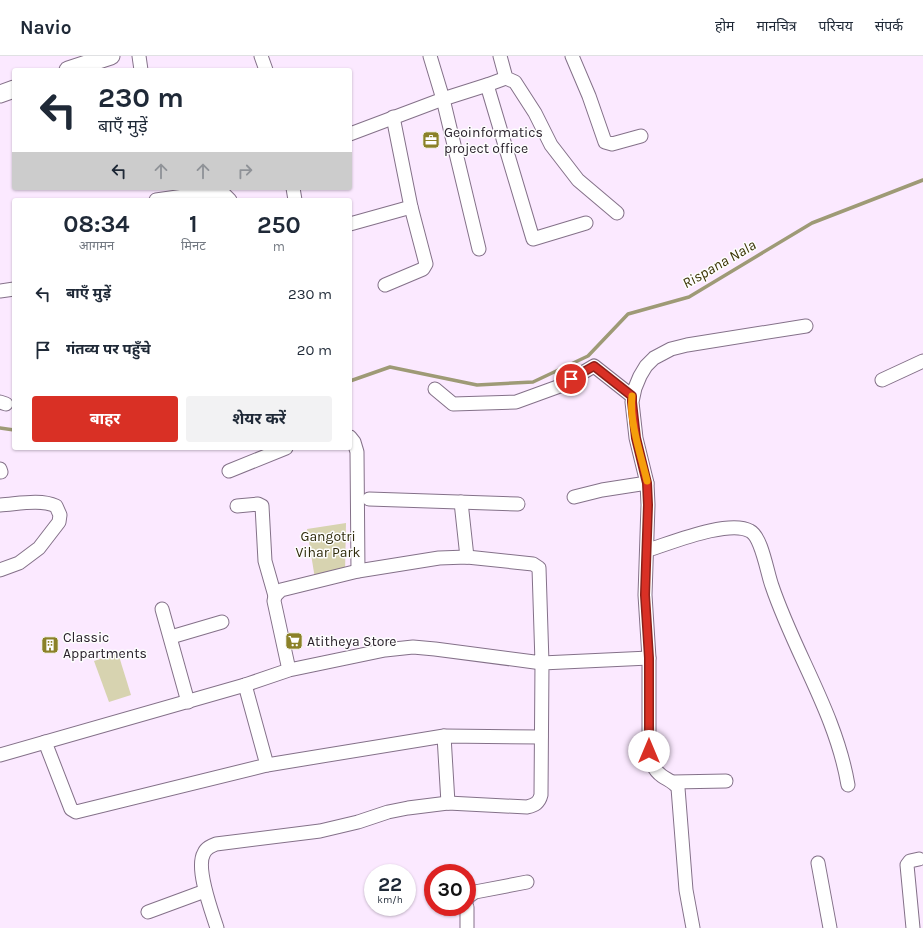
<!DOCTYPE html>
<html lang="hi">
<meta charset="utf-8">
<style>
:root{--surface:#fff;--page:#f2f2f3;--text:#1f2937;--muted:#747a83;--line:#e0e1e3;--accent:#d93025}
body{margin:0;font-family:Karla,"Noto Sans Devanagari",sans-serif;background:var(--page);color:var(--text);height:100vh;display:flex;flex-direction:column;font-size:15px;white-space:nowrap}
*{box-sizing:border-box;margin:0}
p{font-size:13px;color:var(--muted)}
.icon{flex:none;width:22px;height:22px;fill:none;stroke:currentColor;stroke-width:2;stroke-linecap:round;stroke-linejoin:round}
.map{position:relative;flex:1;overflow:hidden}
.details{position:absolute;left:12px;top:142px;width:340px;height:252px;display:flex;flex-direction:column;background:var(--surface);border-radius:4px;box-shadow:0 1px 3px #0004}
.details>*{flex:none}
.hud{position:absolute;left:12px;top:12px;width:340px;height:122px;border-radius:4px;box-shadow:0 1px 3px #0004;background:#fff;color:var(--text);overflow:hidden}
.speed{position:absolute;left:364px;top:808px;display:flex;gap:8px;font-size:20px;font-weight:700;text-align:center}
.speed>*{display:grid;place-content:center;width:52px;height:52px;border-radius:50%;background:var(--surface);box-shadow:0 1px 3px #0004;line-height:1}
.speed small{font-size:10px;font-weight:400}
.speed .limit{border:6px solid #d22;background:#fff;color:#111}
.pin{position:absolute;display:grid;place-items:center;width:34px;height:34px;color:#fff;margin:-17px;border:2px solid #fff;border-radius:50%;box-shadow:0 1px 4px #0007}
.me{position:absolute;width:44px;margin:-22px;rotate:0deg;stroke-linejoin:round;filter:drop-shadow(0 0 3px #0008)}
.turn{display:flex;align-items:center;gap:14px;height:84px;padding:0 20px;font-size:18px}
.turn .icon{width:52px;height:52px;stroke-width:2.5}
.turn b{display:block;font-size:28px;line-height:34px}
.lanes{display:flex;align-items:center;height:38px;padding:0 20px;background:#0003;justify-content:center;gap:20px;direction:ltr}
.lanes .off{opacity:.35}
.eta{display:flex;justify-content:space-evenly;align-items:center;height:68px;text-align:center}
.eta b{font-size:24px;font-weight:700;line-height:28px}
.cta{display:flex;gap:8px;margin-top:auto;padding:8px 20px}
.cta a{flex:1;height:46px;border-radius:4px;background:var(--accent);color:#fff;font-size:16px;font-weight:700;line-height:46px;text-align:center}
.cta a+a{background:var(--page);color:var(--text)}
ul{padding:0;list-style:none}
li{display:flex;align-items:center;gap:12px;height:56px;padding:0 20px}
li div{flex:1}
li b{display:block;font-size:15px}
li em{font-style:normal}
header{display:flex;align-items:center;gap:24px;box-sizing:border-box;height:56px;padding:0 20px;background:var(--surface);border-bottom:1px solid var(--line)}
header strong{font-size:19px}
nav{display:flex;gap:22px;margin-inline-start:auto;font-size:14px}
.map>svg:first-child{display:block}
.park{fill:#d7d3b0}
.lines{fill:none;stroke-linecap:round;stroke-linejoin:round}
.stream{stroke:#9e9a76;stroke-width:3.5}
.minor-casing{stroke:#847189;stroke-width:15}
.tertiary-casing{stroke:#847189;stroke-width:19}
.minor{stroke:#fff;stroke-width:13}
.tertiary{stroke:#fff;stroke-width:17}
.route-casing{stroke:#8d1f18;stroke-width:10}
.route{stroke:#d93025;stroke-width:7}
.slow{stroke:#f59e0b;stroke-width:7}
.labels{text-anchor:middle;stroke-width:3;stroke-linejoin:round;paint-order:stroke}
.poi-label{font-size:14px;fill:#2a222c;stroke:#fdfdfd;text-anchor:start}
.park-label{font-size:14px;fill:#2f2b0b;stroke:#fdfdfd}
.water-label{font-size:15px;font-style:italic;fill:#3a3404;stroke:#fdfdfd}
</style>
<header>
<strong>Navio</strong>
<nav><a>होम</a><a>मानचित्र</a><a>परिचय</a><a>संपर्क</a></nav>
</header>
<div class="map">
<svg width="923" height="872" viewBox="0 0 923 872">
<rect width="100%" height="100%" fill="#fbe9ff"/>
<g class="park">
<polygon points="346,467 345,517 315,523 307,473"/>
<polygon points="118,597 131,639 109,646 94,605"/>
</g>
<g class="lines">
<g class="stream">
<polyline points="350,325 390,311 477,329 533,326 588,300 628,258 689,241 812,167 923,124"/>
<polyline points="0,372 14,374"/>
</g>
<defs>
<g id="minor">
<polyline points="139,0 141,14"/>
<polyline points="261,0 266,14"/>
<polyline points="430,0 443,43 479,193"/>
<polyline points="500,0 506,22 515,26 535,57 551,89 578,124 617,157"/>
<polyline points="572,0 589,40 605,86 612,88 641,80"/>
<polyline points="506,22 487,29 533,183 586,167"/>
<polyline points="350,78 443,43 487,29"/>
<polyline points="293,132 295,144"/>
<polyline points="156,144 213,136 224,138 230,144"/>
<polyline points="350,168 411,151"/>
<polyline points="385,229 423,213 426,208 411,151 393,61"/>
<polyline points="0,235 14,233"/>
<polyline points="882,324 923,305"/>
<polyline points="435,333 453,348 516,346 560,330 594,310 632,340"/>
<polyline points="0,346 6,348"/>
<polyline points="350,381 354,386 357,396 358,515"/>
<polyline points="0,413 1,416"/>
<polyline points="229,415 286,392"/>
<polyline points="574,441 602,434 647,427"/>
<polyline points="369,443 518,448"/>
<polyline points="461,446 467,501"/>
<path d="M0 449C18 448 40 443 56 450L60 459 59 466 39 492 19 507 0 514"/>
<polyline points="237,450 258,448 262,450 265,505 275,540"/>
<path d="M648 494C671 487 729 463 750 475 762 481 767 517 772 530 795 598 836 658 848 729"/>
<polyline points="162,553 188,646"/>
<polyline points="171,581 222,566"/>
<polyline points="444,680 448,747"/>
<polyline points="45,686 71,753 76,756 267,709 245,629"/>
<polyline points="0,699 245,629 289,614 385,594 413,591 435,593 542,607 539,512 533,508 467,501 439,502 358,515 281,534 275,540 274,545 289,614"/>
<polyline points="267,709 444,680 541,681"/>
<polyline points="673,726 726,725"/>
<polyline points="818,807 830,872"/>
<polyline points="467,843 469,840 475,836 527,826"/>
<polyline points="467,851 467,872"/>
<polyline points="148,856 205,835"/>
<path d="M217 872C212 856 195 812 204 797 206 792 211 790 216 788L320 775 358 766 388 756 408 752 448 747 527 751C535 749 539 747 541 739L542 607 649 602"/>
<path d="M693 872 686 834 678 732C674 726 668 724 662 720 653 714 651 705 649 695V602L645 539 648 449 647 427 636 382 632 346 635 332 640 320 646 310 654 302 671 293 687 289 806 270"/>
<polyline points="913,872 907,809 910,805 919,803"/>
</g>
<g id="tertiary">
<polyline points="68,14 111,0"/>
<polyline points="0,38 14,33"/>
</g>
</defs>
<use href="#minor" class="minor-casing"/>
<use href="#tertiary" class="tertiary-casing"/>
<use href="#minor" class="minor"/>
<use href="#tertiary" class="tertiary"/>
</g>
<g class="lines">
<defs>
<polyline id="route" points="571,323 594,310 632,340 632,346 636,382 647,427 648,449 645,539 649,602 649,695"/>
</defs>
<use href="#route" class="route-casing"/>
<use href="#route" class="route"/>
<path class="slow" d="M632 340C629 366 641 399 647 425"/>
</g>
<defs>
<symbol id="office-square" viewBox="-11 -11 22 22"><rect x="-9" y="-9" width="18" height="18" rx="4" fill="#8b8128" stroke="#fdfdfd"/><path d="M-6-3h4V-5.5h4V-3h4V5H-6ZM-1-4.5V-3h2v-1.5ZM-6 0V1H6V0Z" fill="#fff"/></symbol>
<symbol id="supermarket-square" viewBox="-11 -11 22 22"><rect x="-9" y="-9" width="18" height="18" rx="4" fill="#8b8128" stroke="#fdfdfd"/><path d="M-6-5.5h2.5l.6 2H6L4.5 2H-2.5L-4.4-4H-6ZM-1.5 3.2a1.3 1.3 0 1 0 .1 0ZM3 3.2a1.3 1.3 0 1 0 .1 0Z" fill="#fff"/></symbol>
<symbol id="building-square" viewBox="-11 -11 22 22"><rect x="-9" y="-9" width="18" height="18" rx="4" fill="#8b8128" stroke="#fdfdfd"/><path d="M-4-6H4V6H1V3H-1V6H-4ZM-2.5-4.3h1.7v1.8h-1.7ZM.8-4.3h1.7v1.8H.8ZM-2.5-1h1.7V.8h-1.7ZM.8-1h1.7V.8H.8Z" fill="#fff"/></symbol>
</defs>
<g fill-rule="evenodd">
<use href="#office-square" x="421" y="74" width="20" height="20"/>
<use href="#supermarket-square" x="284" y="575" width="20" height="20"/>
<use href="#building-square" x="40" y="579" width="20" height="20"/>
</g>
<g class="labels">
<g class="poi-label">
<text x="444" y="81">Geoinformatics<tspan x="444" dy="16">project office</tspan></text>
<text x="63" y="586">Classic<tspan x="63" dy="16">Appartments</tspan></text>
<text x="307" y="590">Atitheya Store</text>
</g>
<g class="park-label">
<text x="328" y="485">Gangotri<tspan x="328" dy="16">Vihar Park</tspan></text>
</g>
<g class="water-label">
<text transform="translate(719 208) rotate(-30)" y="5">Rispana Nala</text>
</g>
</g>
</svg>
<div class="speed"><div>22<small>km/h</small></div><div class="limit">30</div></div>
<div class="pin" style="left:571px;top:323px;background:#d93025"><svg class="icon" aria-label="arrive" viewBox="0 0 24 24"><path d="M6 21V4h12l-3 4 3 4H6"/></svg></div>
<svg class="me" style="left:649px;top:695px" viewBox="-20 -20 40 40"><circle r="19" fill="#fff"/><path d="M0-13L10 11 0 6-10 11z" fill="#d93025"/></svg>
<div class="hud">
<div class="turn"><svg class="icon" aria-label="left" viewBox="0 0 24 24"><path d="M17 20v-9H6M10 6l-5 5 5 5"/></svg><div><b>230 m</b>बाएँ मुड़ें</div></div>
<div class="lanes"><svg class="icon" aria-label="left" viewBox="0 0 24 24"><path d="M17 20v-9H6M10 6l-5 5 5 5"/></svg><svg class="icon off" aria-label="ahead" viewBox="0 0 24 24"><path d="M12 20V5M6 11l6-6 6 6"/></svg><svg class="icon off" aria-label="ahead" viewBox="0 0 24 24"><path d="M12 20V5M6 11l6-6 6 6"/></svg><svg class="icon off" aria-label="right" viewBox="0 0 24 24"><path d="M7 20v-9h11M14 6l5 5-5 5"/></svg></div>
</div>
<section class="details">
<div class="eta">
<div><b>08:34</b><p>आगमन</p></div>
<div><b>1</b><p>मिनट</p></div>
<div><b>250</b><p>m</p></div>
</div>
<ul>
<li><svg class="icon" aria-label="left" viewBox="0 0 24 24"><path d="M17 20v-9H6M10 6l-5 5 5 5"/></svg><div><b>बाएँ मुड़ें</b></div><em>230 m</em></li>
<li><svg class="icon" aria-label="arrive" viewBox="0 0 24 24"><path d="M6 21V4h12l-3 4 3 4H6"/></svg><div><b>गंतव्य पर पहुँचे</b></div><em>20 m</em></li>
</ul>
<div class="cta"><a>बाहर</a><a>शेयर करें</a></div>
</section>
</div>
